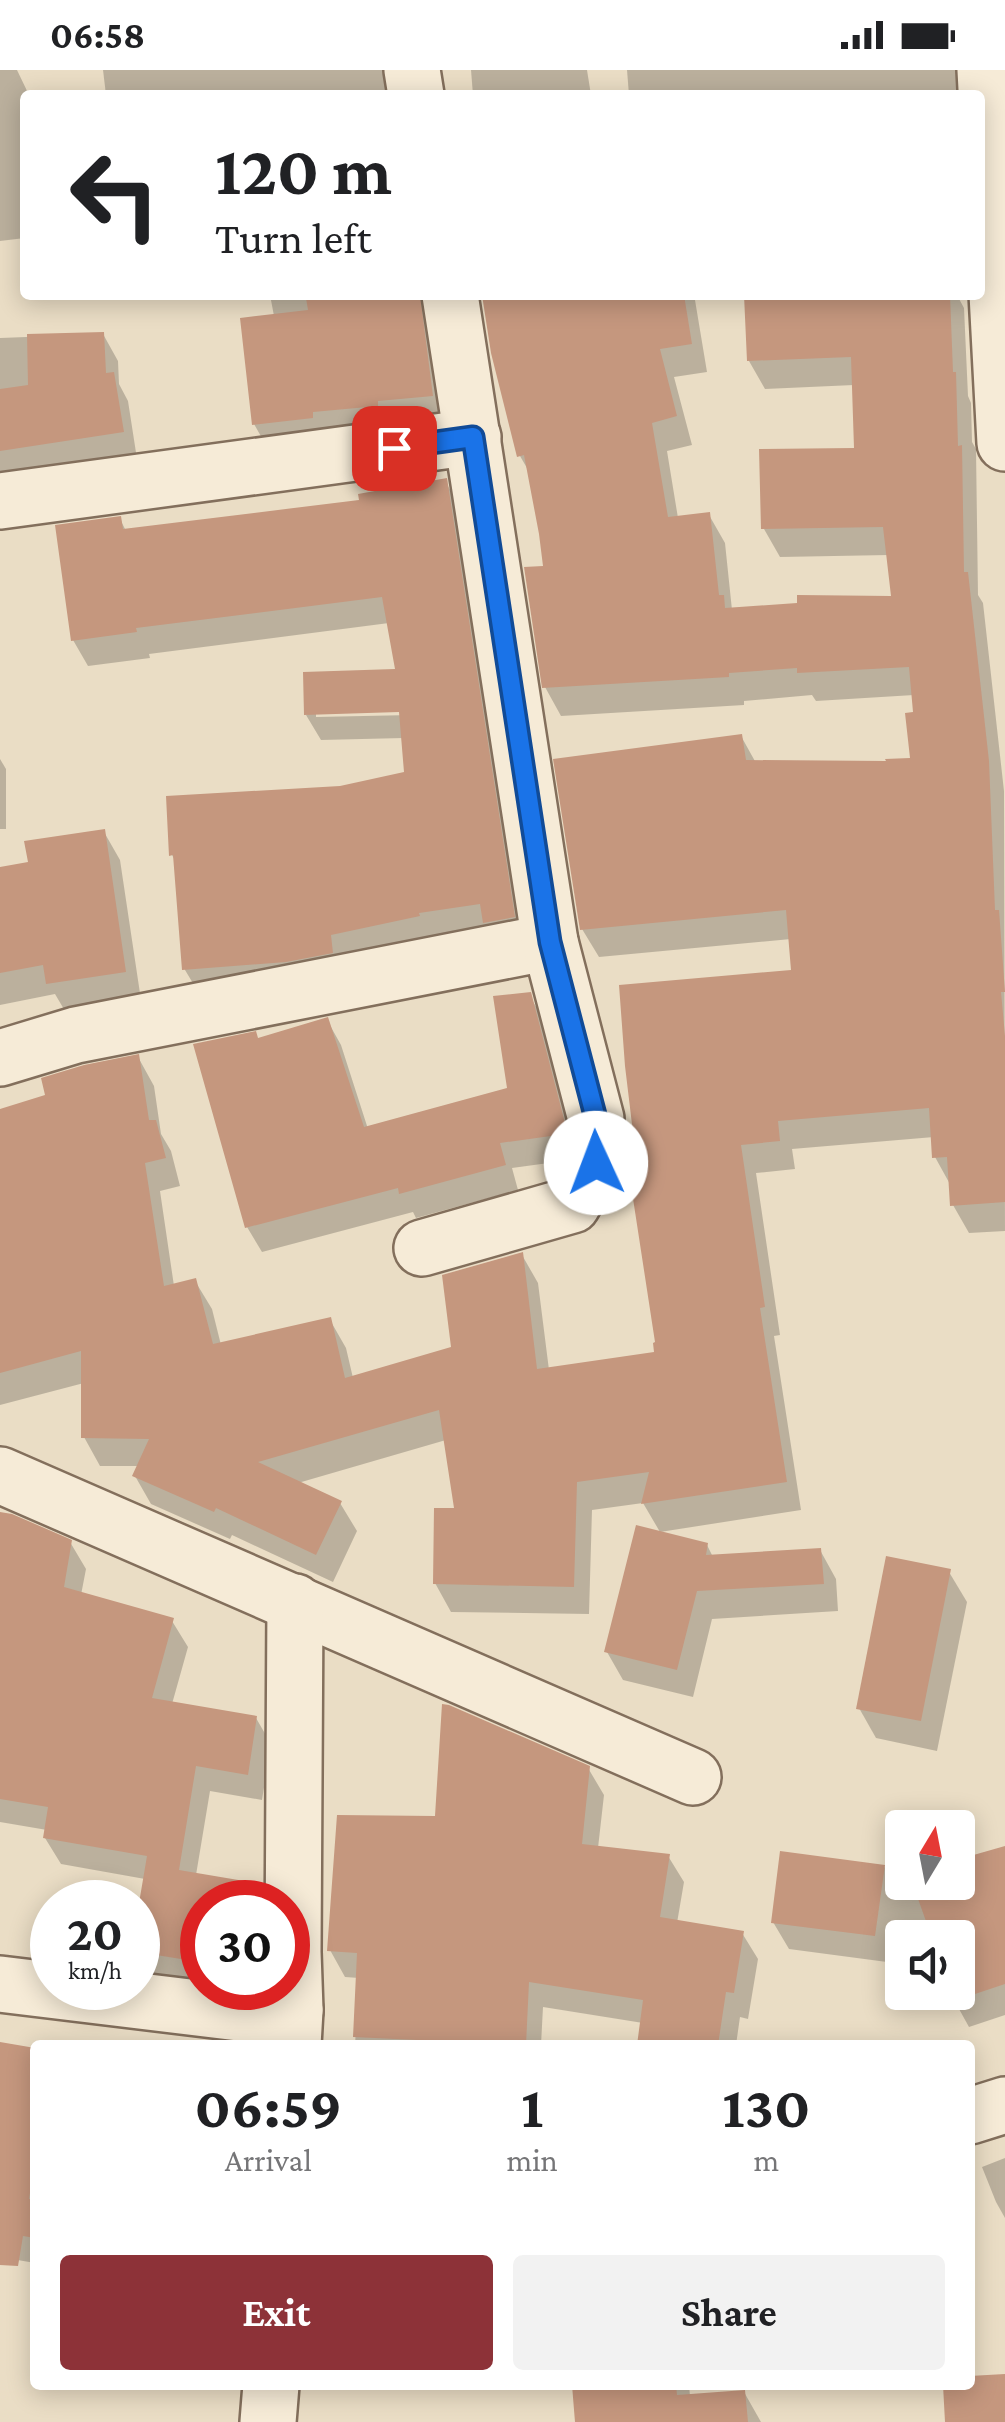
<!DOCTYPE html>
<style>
:root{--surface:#fff;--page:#f2f2f2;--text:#202124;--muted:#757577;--accent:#8d3238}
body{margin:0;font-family:"Crimson Pro",serif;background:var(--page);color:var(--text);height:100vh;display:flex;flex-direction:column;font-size:38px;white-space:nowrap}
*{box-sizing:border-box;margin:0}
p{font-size:32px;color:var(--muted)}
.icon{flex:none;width:55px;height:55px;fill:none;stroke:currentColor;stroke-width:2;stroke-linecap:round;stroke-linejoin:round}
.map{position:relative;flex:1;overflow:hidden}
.drawer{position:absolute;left:30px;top:1970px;width:945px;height:350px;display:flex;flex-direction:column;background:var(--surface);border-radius:10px;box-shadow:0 5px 25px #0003}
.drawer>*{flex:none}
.guide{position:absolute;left:20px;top:20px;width:965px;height:210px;border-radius:10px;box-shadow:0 5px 25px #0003;background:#fff;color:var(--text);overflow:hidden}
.needle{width:65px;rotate:10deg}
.fabs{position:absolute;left:885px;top:1740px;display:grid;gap:20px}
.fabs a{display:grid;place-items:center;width:90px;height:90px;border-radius:10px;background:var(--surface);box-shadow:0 5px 25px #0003;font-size:50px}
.speed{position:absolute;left:30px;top:1810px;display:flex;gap:20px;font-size:50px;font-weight:700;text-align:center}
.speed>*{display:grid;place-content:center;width:130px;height:130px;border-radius:50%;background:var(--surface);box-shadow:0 5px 25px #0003;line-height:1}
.speed small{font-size:25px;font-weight:400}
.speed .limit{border:15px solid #d22;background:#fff;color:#111}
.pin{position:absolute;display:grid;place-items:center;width:85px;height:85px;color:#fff;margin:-42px;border-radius:20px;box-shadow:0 5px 15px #0006}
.me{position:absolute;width:110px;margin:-55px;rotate:358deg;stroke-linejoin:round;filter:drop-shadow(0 0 8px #0008)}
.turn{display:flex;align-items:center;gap:35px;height:210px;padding:0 30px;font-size:45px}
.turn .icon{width:130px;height:130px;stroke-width:2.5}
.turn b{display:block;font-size:70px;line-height:85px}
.eta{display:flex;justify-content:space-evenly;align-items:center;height:170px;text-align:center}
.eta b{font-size:60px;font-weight:700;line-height:70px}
.cta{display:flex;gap:20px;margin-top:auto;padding:20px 30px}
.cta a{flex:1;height:115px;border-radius:10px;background:var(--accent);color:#fff;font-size:40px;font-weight:700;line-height:115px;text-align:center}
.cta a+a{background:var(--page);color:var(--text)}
.status{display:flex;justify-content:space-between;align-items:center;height:70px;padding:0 50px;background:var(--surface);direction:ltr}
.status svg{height:28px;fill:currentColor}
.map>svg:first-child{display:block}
.shadow{fill:#0003;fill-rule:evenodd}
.building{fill:#c5977e}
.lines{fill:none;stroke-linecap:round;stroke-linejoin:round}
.minor-casing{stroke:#836f5c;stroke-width:60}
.minor{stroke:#f6ebd7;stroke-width:55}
.route-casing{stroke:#114b97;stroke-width:25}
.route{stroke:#1a73e8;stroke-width:18}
</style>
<div class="status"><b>06:58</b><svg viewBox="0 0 49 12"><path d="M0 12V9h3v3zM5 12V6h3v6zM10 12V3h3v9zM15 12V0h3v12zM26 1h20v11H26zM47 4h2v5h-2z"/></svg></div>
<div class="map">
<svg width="1005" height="2352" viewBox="0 0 1005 2352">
<rect width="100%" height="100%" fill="#eaddc5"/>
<g class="shadow">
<polygon points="0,0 17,0 29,25 25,25 25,168 0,171"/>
<polygon points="103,0 384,0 386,25 106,25"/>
<polygon points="471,0 587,0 591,25 473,25"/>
<polygon points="627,0 972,0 971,25 629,25"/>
<polygon points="270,225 424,225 444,349 267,377 254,354 274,246"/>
<polygon points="483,225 692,225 695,230 707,302 674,307 692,375 667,381 678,448 709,445 725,473 732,540 894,528 889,485 780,487 764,459 857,380 854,315 765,319 749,291 746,225 957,225 964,238 968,326 971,333 972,372 976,379 978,525 983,533 1004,721 1005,1161 969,1163 953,1135 951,1116 935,1087 934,1067 792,1079 795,1099 756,1103 780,1265 774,1266 801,1440 660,1462 643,1433 592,1440 589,1544 451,1542 435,1513 457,1441 446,1370 298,1413 340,1433 357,1461 333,1512 232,1465 230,1469 151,1434 135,1406 139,1396 100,1396 84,1367 84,1313 0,1335 0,1042 48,1027 138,987 154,1016 161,1064 171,1081 180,1116 160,1121 174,1216 195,1211 212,1239 221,1275 330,1250 346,1278 353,1308 454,1279 522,1185 538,1213 549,1300 657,1284 642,1123 793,903 791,869 599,887 582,859 741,666 756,693 888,694 913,691 916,644 914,625 816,631 812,625 744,631 744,635 561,646 545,617 545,498 531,405 520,386"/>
<polygon points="103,264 118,291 119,314 128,331 137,389 0,409 0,268"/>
<path d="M445 411 460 437 528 873 200 925 185 900 176 792 172 785 340 718 407 704 404 668 321 670 306 645 398 602 389 553 149 584 150 588 88 596 73 570 120 449 126 461 362 432ZM411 640V645L316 647V642Z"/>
<polygon points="0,689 6,699 6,759 0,759"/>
<polygon points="104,762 120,790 141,930 65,941 55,924 0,935 0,800 30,794"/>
<polygon points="529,925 544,950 578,1089 512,1098 518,1120 416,1148 413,1142 262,1182 247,1157 258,970 327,950 341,975 368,1059 510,1020"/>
<polygon points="0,1445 70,1472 86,1499 81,1525 172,1551 188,1577 172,1634 256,1648 271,1674 262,1730 210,1721 196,1805 261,1816 270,1832 202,1832 201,1915 148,1906 138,1888 138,1853 145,1809 61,1794 45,1768 47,1760 0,1752"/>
<polygon points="707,1475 713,1487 820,1480 836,1509 838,1541 712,1549 693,1627 623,1610 607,1582"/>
<polygon points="949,1502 967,1532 937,1681 876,1668 859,1638"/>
<polygon points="588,1698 604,1725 598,1778 668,1786 684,1812 677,1853 742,1863 758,1889 748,1949 740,1947 736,1975 640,1975 643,1953 543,1937 541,1975 355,1975 359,1908 345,1907 330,1880 437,1748"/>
<polygon points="965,1778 971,1788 1005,1778 1005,1945 969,1957 954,1930 958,1922 958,1868 902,1868 902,1894 789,1879 773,1852 782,1784 897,1799 902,1797 902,1812 958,1812 958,1780"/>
<polygon points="0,1974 35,1981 35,2193 0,2187"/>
<polygon points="1005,2088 1005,2148 996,2132 982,2097"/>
<polygon points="575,2315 689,2315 690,2326 744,2322 761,2352 578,2352"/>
</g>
<g class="building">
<polygon points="333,225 420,225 433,326 378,331 378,336 313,342 313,348 252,355 240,248 308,240 306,228"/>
<polygon points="482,225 684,225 692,274 660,279 677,346 652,353 668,447 710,442 719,525 724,525 725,538 797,533 797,525 891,526 883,457 761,459 759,379 854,378 851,287 747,291 744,225 950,225 953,302 956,302 958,376 962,375 964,502 968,502 989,691 995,840 999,840 1005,922 1001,922 1005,966 1005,1132 950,1136 947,1087 932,1088 929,1038 778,1051 780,1071 741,1075 765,1237 760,1238 787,1412 641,1434 649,1402 577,1412 574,1517 433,1514 434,1438 454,1438 439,1340 258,1392 342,1431 316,1485 216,1438 214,1442 132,1406 149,1369 81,1368 81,1281 0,1303 0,1039 45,1025 41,1008 84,995 139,984 149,1050 156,1050 166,1088 145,1093 164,1216 196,1208 213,1274 331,1247 345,1308 451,1277 442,1205 523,1182 537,1299 654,1282 653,1273 655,1272 632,1122 640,1121 625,996 619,915 791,900 786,840 580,860 553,689 742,664 746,690 886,691 885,689 910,688 905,643 913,642 909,597 797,603 797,598 729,603 729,607 542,618 524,497 543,496 539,464 524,385 517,387 491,283"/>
<polygon points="104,262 106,303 114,302 124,362 0,381 0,319 28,315 27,264"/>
<polygon points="447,408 515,847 483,853 480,834 419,843 420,846 331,865 333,883 286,892 182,900 173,785 169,786 166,726 340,716 404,702 399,642 304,645 303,602 395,599 382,527 136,558 137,562 71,571 55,455 121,446 123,459 359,430 358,424"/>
<polygon points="105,759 126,902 46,914 43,895 0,903 0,797 28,792 24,771"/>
<polygon points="531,922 565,1053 565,1064 500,1073 506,1095 399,1124 398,1118 245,1158 193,974 256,961 258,968 328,947 364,1057 507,1018 493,926"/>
<polygon points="0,1442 12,1444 72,1470 64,1517 174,1548 152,1628 257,1646 248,1705 196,1696 179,1800 262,1814 262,1832 202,1832 202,1865 191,1863 187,1890 138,1882 138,1839 147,1786 43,1768 48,1737 0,1729"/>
<polygon points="636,1455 708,1473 706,1485 821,1478 824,1514 697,1521 677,1600 604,1582"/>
<polygon points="886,1486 951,1499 921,1651 856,1639"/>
<polygon points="442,1634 449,1635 590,1696 582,1774 670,1784 660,1847 744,1861 734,1923 726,1922 718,1975 637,1975 643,1930 529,1912 526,1975 439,1975 439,1971 353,1967 357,1883 327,1881 337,1745 435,1746"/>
<polygon points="966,1775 970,1786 1005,1776 1005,1914 954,1931 951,1922 958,1922 958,1868 932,1868 912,1812 958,1812 958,1777"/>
<polygon points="780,1781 885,1795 875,1866 771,1853"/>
<polygon points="0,1972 35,1978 35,2091 29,2129 35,2130 35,2168 23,2166 18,2196 0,2195"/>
<polygon points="1005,2304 1005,2352 945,2352 943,2315 970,2315 970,2306"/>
<polygon points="572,2315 676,2315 677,2325 745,2320 748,2352 575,2352"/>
</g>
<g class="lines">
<defs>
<g id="minor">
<polyline points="412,0 416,25"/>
<polyline points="985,0 1005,373"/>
<polyline points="0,431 473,367"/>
<polyline points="0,988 76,965 550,872"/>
<polyline points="422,1178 572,1135 596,1093 596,1049 550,872 450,225"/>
<polyline points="0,1405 693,1707"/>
<polyline points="0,1914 247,1944 295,1940"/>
<polyline points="293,1975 295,1940 293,1882 295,1532"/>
<polyline points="970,2046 1005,2035"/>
<polyline points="268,2352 271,2315"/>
</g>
</defs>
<use href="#minor" class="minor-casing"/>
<use href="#minor" class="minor"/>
</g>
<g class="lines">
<defs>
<polyline id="route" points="394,378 473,367 550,872 596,1049 596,1093"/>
</defs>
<use href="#route" class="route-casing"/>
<use href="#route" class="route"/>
</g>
</svg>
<div class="fabs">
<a><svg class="needle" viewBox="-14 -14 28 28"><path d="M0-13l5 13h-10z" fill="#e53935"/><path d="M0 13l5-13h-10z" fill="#757577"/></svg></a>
<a><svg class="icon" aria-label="sound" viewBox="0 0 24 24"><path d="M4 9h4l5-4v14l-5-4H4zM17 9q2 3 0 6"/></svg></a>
</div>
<div class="speed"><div>20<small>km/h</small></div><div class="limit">30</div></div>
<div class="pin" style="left:394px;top:378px;background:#d93025"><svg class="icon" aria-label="arrive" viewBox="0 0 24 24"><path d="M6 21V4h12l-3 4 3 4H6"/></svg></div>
<svg class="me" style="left:596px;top:1093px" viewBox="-20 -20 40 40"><circle r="19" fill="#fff"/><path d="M0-13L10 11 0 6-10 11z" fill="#1a73e8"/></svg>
<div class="guide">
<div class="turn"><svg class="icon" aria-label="left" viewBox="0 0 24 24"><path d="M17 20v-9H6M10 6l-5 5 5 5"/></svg><div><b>120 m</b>Turn left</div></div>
</div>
<section class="drawer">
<div class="eta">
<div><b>06:59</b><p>Arrival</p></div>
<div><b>1</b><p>min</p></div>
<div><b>130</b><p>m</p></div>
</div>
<div class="cta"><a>Exit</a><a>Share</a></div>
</section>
</div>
